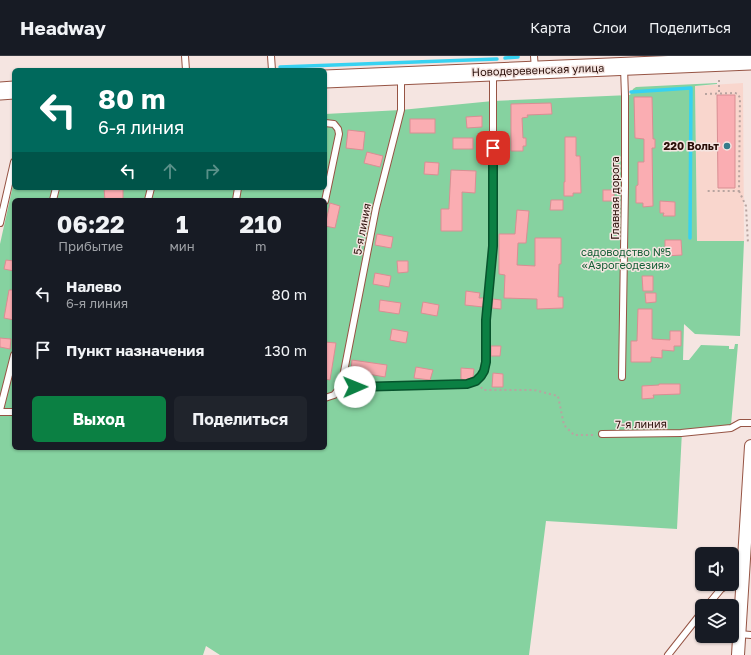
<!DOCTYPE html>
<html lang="ru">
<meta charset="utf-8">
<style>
:root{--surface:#171b24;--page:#20242c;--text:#f1f3f6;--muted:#9ea1a6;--line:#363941;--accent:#0b8043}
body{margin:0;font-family:"Golos Text",sans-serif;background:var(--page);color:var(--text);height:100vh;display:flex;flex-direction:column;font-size:15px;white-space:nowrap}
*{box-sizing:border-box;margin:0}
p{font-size:13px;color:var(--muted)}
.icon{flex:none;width:22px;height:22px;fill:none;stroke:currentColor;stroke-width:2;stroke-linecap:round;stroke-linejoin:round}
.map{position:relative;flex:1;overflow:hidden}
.panel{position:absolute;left:12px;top:142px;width:315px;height:252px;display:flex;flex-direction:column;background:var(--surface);border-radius:6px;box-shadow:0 1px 3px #0004}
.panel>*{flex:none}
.top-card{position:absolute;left:12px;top:12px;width:315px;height:122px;border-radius:6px;box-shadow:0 1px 3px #0004;background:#00695c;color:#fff;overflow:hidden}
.fabs{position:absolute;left:695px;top:491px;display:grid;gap:8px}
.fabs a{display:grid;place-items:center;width:44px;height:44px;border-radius:6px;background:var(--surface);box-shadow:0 1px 3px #0004;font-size:20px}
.pin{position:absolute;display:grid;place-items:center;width:34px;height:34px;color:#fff;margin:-17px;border-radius:8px;box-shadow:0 2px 6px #0006}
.me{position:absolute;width:44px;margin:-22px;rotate:89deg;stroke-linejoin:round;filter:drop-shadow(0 0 3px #0008)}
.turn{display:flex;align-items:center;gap:14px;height:84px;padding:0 20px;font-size:18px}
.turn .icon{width:52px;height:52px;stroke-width:2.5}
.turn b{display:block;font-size:28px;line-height:34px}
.lanes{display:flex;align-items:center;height:38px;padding:0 20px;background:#0003;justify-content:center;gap:20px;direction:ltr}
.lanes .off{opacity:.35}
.eta{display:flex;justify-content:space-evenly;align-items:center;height:68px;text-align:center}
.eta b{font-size:24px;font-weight:700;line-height:28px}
.cta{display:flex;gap:8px;margin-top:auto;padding:8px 20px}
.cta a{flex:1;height:46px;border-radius:6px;background:var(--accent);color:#fff;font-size:16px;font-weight:700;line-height:46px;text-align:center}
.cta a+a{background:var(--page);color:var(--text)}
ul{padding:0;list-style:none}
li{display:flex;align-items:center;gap:12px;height:56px;padding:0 20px}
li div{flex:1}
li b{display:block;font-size:15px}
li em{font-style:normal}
header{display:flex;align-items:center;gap:24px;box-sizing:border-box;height:56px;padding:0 20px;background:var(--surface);border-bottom:1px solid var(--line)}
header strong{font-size:19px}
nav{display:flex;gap:22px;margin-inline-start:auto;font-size:14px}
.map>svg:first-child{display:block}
.built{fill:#f9d6cd}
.green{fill:#86d2a0;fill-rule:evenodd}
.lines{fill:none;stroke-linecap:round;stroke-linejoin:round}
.stream{stroke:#37d2f1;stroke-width:3.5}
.building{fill:#faadb2;stroke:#d98e93}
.service-casing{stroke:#965444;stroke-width:8}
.minor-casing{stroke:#965444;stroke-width:14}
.secondary-casing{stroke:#965444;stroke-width:19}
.path{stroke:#b8a4a0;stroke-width:2;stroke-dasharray:2 3;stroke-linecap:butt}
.service{stroke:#fff;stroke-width:6}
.minor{stroke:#fff;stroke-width:12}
.secondary{stroke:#fff;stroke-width:17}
.route-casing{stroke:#07532c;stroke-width:10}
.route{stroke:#0b8043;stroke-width:7}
.poi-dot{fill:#377b8a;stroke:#f5e5e1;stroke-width:1.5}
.labels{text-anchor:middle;stroke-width:3;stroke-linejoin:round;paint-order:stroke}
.street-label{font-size:11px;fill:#290e08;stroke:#f5e5e1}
.poi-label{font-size:11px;font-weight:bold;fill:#290e08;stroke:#f5e5e1;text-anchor:end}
.park-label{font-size:11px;fill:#186038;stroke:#f5e5e1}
</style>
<header>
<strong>Headway</strong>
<nav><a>Карта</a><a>Слои</a><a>Поделиться</a></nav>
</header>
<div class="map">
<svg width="751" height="599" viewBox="0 0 751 599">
<rect width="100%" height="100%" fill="#f5e5e1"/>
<polygon class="built" points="743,27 744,185 697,185 695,30"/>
<path class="green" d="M717 27V28L695 30 697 185H744L740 280 695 278 684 268 683 304H689L701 289 729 290V293H734L735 288H738L731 369 682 375 677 473 546 465 529 599H220L206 590 203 599H0V188L14 125V132H325V58L401 54 493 45 630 39 633 33 636 31ZM14 144H325V392H14Z"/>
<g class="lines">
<g class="stream">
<polyline points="505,2 518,1"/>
<polyline points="280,11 497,3"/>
<polyline points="631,36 691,32 690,182"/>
</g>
</g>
<g class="building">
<polygon points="717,39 735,39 735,132 718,132"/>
<polygon points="634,41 652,41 653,83 655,83 655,92 652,92 653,150 643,151 643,147 636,147 636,130 638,129 638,106 644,106 644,83 635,82"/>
<polygon points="551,47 552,58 527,59 528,61 522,62 523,82 526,82 526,90 523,90 523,95 511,95 511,48"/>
<polygon points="482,60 482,71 467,72 466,61"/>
<rect x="410" y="63" width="25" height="14"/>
<polygon points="348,74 365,76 363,94 346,92"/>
<polygon points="565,81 576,81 576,100 580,100 581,137 573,137 573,140 564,140 564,126 565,126"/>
<rect x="453" y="82" width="20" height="11"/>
<polygon points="367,96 383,100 380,111 364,107"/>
<polygon points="425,106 439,107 438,119 424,118"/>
<polygon points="451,114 476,115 475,137 462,136 462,175 441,175 441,153 449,153 449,151"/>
<polygon points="104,132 123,132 123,144 105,144"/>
<rect x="603" y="134" width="11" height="11"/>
<polygon points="551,144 563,144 563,154 550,154"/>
<polygon points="660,145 675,146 675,160 663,160 664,157 660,157"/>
<polygon points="330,147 340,150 335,172 325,170"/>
<polygon points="517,154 529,155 526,187 518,187 517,209 535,210 535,182 561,182 561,208 559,208 558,241 563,241 563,252 537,253 537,243 504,242 505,219 499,218 499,178 515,178"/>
<polygon points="377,178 393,181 391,192 375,189"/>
<polygon points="665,184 681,184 682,199 665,200"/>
<polygon points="6,204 14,205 14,215 4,213"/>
<polygon points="397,205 408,205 408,216 398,217"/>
<polygon points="375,217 391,220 389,231 373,228"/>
<polygon points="642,220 653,220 653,235 643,235"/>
<polygon points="9,234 14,234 14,264 4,262"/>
<polygon points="466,235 480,237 479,242 484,242 483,251 465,249"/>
<polygon points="645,237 656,237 656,246 646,247"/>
<polygon points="493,243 501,244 501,253 492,252"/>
<polygon points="380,244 401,247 399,258 379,255"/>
<polygon points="423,246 439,249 437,260 421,257"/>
<polygon points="638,253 652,253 652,283 670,284 670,275 681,275 681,290 674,290 674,295 662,294 662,302 651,301 651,306 631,306 631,285 637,285"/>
<polygon points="392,273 408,276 406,287 390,284"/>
<polygon points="0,282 11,283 10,293 0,291"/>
<polygon points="325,286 336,287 330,324 325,323"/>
<polygon points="491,290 501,290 500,300 491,300"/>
<polygon points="352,304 387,309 385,321 351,315"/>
<polygon points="416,311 433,314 430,324 414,322"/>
<polygon points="461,312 474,313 473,321 466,324 461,323"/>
<polygon points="493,317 503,318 503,331 492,331"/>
<polygon points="659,328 680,328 680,338 653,339 654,342 642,343 642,330 659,329"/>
</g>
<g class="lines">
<defs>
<g id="service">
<polyline points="185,0 186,14"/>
<polyline points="271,0 272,14"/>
<polyline points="534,0 535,13"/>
<polyline points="325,67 334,68 338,73 339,78 325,145"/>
<polyline points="53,144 56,132"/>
<polyline points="148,144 151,132"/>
<polyline points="236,144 238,132"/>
<polyline points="0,167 14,106"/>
<polyline points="622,321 625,131 625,40 624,12"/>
<polyline points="341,331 376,152 401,54 401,21"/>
<polyline points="325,342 334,339 341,331 467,328 476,325 481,320 484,315 486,306 486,264 493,191 493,16"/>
<polyline points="0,354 14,299"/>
<polyline points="0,356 14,356"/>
<polyline points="602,378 681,377 731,372 740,367 751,367"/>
<polyline points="707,550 721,533 729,528"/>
<polyline points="739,578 751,579"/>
<polyline points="668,599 702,556"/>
</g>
<polyline id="minor" points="738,599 751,390"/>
<g id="secondary">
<polyline points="325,23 751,5"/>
<polyline points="0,35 14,34"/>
</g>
</defs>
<use href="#service" class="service-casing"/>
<use href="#minor" class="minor-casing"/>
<use href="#secondary" class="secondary-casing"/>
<g class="path">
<polyline points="719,24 719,37"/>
<polyline points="705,38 735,37 738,38 740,42 739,135 706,135"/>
<polyline points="739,135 746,150 748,188"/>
<polyline points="481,331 483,334 534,334 558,340 564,369 574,379 595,379"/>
</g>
<use href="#service" class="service"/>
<use href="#minor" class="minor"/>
<use href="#secondary" class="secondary"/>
</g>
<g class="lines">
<defs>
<polyline id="route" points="355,331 467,328 476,325 481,320 484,315 486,306 486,264 493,190 493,92"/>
</defs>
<use href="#route" class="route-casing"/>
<use href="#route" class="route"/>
</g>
<circle class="poi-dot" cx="727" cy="90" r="4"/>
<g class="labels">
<g class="street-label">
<text transform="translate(538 14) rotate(-2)" y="4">Новодеревенская улица</text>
<text transform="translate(615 142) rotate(-90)" y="4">Главная дорога</text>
<text transform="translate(362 173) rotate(-79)" y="4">5-я линия</text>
<text transform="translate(641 368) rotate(-1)" y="4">7-я линия</text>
</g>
<g class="poi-label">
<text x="719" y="94">220 Вольт</text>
</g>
<g class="park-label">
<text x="626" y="200">садоводство №5<tspan x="626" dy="13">«Аэрогеодезия»</tspan></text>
</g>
</g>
</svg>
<div class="fabs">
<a><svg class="icon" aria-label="sound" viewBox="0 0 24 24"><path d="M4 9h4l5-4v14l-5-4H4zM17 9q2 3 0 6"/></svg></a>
<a><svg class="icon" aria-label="layers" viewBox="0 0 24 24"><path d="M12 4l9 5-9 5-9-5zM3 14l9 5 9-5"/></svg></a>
</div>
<div class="pin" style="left:493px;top:92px;background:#d93025"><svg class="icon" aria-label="arrive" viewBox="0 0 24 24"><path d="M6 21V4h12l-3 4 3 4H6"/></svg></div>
<svg class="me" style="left:355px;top:331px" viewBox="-20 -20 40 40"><circle r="19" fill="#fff"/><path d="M0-13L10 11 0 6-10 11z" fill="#0b8043"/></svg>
<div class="top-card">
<div class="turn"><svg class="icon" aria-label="left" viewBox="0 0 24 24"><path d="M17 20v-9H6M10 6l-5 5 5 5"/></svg><div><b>80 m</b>6-я линия</div></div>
<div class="lanes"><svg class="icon" aria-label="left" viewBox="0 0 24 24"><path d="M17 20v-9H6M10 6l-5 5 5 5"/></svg><svg class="icon off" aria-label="ahead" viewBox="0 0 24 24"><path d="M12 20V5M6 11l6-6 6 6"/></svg><svg class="icon off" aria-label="right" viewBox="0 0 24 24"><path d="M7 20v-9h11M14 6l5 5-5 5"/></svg></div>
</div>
<section class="panel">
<div class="eta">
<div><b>06:22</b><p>Прибытие</p></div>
<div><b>1</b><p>мин</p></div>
<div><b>210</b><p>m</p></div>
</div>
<ul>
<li><svg class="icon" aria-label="left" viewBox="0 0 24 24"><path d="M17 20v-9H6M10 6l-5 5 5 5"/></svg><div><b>Налево</b><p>6-я линия</p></div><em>80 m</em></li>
<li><svg class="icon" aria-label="arrive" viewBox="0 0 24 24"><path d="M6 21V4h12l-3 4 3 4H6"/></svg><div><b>Пункт назначения</b></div><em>130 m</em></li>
</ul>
<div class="cta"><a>Выход</a><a>Поделиться</a></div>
</section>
</div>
